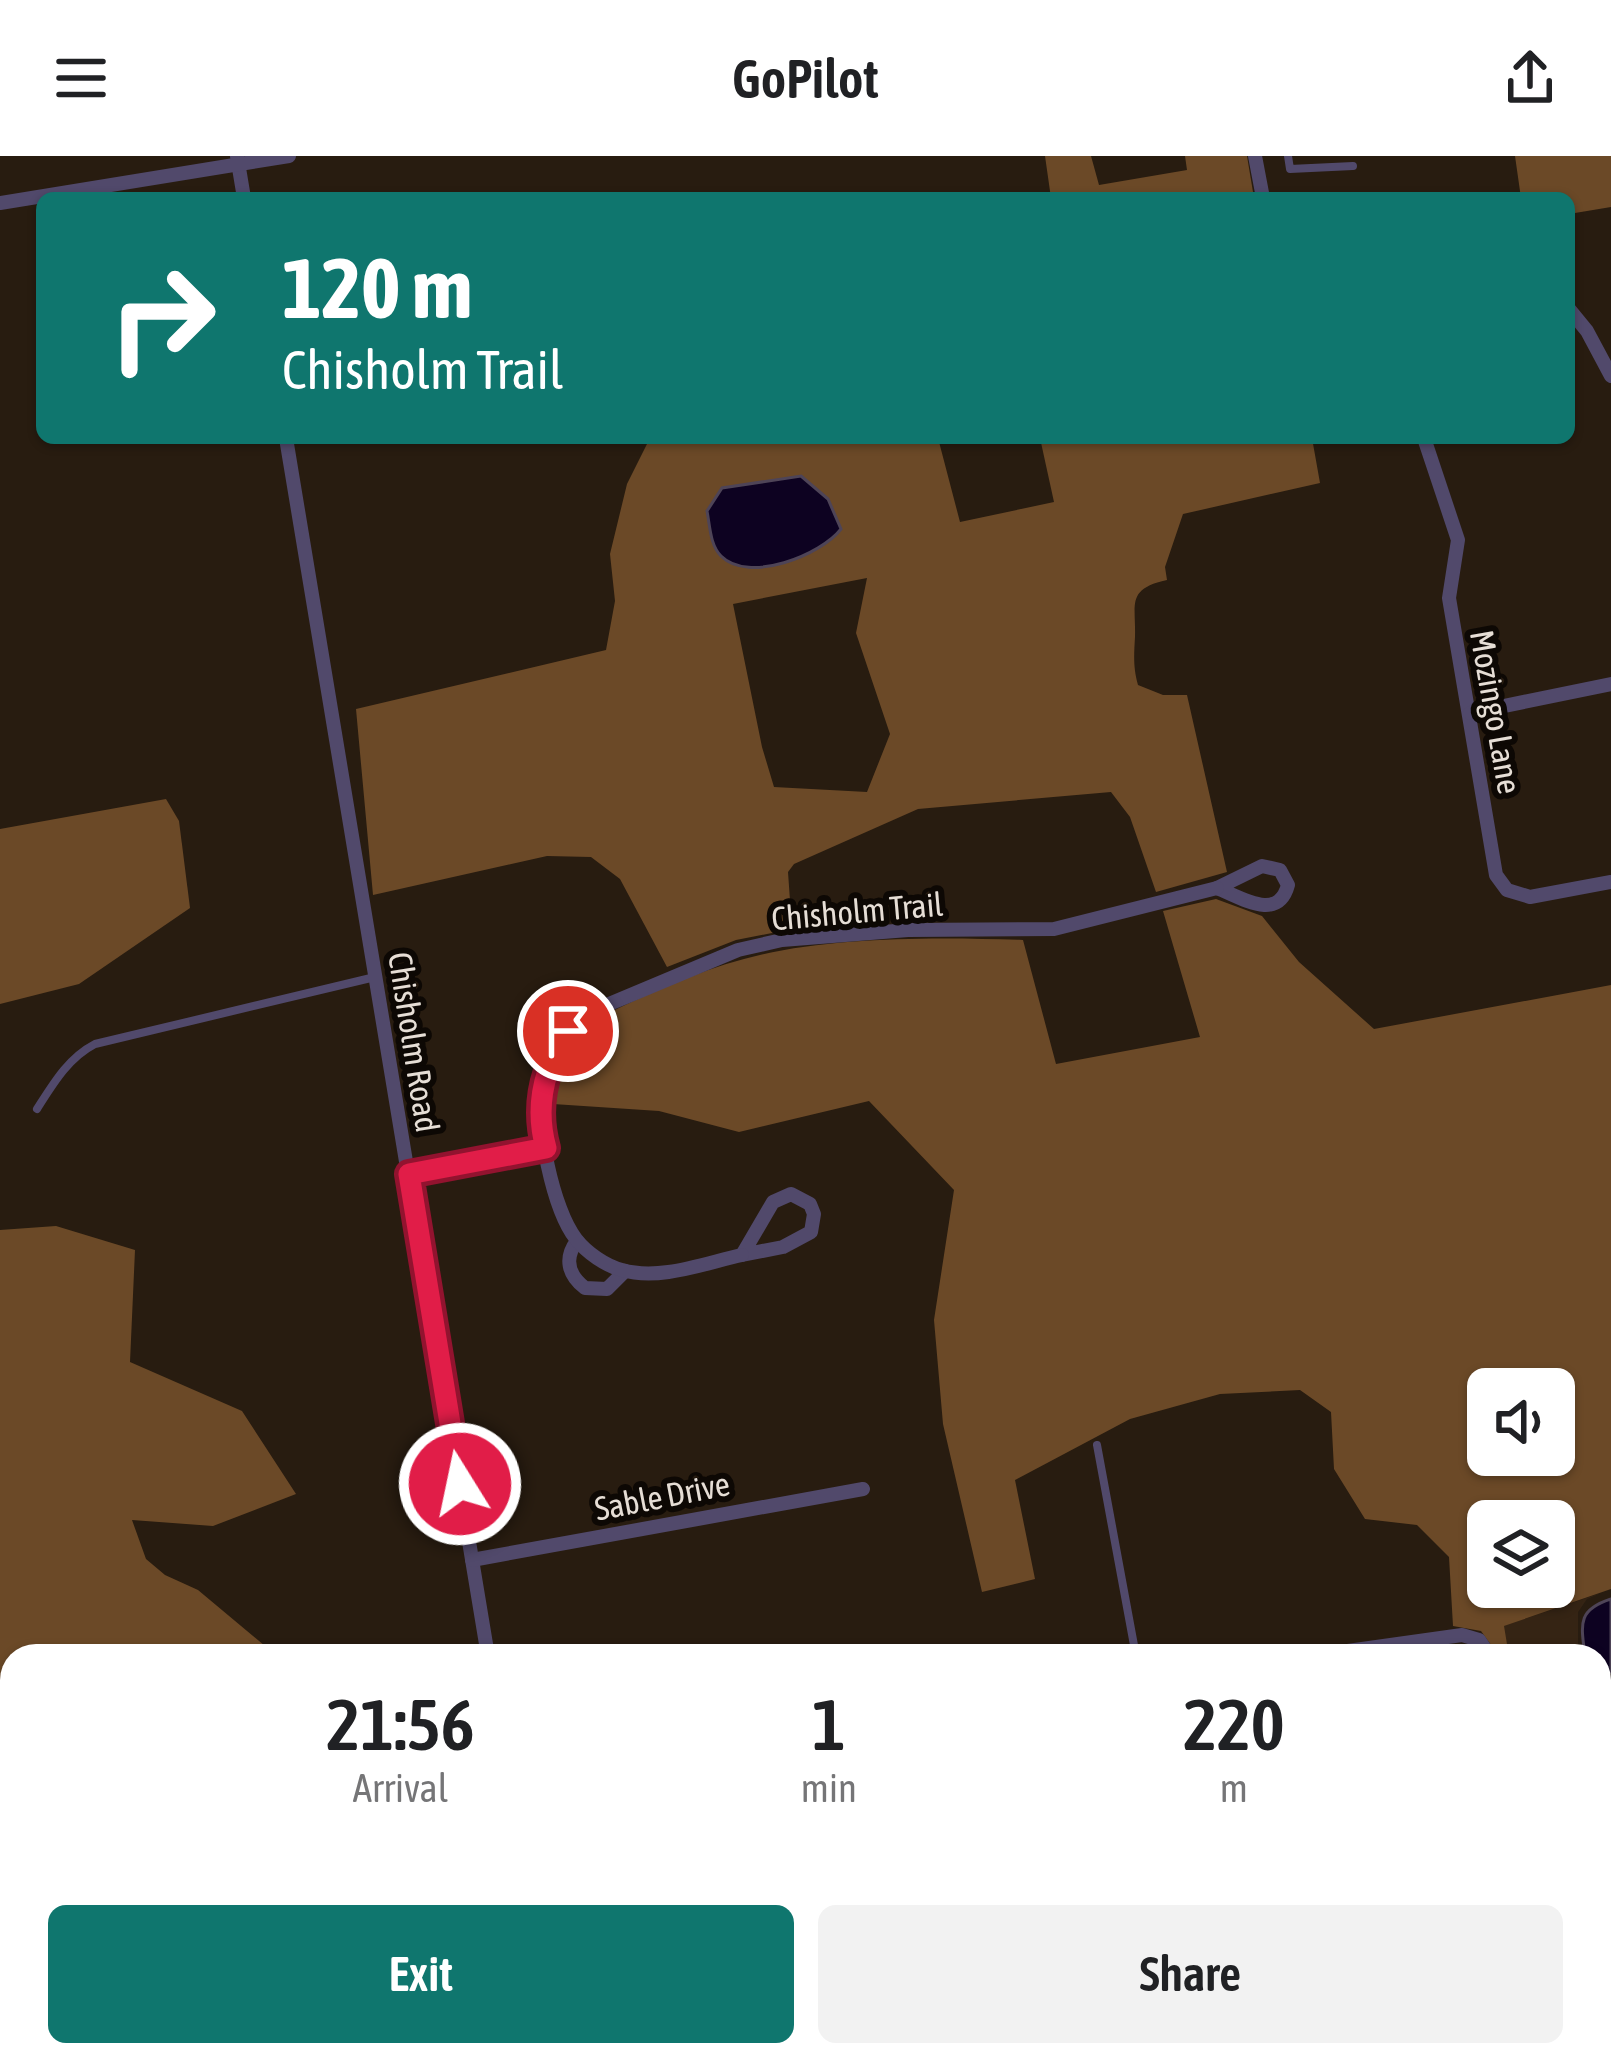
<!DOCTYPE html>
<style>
:root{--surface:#fff;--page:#f2f2f2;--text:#202124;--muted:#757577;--accent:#0f766e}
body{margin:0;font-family:"Asap Condensed",sans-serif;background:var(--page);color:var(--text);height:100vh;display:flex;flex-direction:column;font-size:45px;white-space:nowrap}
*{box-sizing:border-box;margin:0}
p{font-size:39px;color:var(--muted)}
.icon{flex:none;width:66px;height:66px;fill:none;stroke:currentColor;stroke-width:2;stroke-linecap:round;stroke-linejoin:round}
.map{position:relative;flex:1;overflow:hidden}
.details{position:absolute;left:0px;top:1488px;width:1611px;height:423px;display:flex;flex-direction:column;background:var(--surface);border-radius:36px 36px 0 0;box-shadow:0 3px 9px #0004}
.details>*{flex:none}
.hud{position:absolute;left:36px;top:36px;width:1539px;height:252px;border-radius:18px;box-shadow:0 3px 9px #0004;background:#0f766e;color:#fff;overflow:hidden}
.fabs{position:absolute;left:1467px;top:1212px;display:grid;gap:24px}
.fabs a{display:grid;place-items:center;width:108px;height:108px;border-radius:18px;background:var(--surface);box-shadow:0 3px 9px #0004;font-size:60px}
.pin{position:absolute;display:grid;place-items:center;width:102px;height:102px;color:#fff;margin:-51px;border:6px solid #fff;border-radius:50%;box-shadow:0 3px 12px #0007}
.me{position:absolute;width:132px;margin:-66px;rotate:350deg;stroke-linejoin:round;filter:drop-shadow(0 0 9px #0008)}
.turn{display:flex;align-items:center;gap:42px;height:252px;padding:0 48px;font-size:54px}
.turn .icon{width:156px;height:156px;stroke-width:2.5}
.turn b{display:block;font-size:84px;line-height:102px}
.eta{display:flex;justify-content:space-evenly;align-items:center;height:204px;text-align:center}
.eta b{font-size:72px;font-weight:600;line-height:84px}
.cta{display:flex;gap:24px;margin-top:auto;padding:24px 48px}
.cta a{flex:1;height:138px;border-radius:18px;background:var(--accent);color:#fff;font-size:48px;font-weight:600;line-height:138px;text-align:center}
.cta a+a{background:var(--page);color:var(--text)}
header{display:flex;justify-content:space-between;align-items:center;height:156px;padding:0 48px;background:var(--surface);font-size:54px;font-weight:600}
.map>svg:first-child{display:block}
.built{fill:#352414}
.forest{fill:#6b4927;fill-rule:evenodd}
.water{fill:#0d0221;stroke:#4e4457;stroke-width:3}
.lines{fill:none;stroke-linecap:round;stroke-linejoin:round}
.service{stroke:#51496b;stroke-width:8}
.minor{stroke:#51496b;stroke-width:14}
.primary{stroke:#8371b8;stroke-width:24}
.route-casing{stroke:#92132f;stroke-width:30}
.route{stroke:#e11d48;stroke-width:21}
.labels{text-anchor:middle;stroke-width:12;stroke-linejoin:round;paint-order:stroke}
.street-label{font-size:33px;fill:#e6ded6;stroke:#0d0804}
</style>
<header><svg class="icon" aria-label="menu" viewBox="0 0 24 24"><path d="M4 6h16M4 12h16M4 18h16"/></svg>GoPilot<svg class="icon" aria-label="share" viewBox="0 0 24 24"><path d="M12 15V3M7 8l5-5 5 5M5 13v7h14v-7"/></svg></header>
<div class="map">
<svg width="1611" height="1910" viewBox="0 0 1611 1910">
<rect width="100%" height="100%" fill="#281c10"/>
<g class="built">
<polygon points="1601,1437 1587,1443 1578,1456 1578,1500 1509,1500 1503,1470"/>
<polygon points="1611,1525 1611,1761 1599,1763 1599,1527"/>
<polygon points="697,1899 867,1899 807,1910 696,1910"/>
</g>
<g class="forest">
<polygon points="1045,0 1091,0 1099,29 1187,14 1185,0 1247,0 1254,42 1051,42"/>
<polygon points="1515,0 1611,0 1611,51 1569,58 1569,42 1521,42"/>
<path d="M650 282H938L960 366 1054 346 1040 282H1312L1320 327 1183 358 1165 411 1167 424C1126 433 1136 448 1135 481 1134 499 1133 511 1138 529L1163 539H1187L1227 716 1156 736 1130 661 1111 636 918 653 794 708 788 716 792 773 736 784 667 811 620 723 591 701 547 700 373 739 356 553 606 494 615 445 610 398 627 328ZM867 422 856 477 890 578 867 636 774 631 762 591 733 448Z"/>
<polygon points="166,643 179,665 190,752 79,828 0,848 0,673"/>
<path d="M1216 743 1262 760 1299 806 1374 873 1611 829V1433L1504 1470 1509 1500H1499L1481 1475 1453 1470 1449 1401 1417 1369 1365 1363 1334 1313 1331 1256 1300 1234 1220 1238 1130 1263 1015 1324 1035 1423 982 1436 943 1268 934 1164 954 1034 869 945 739 976 659 955 553 948C555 914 564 893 588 867 637 843 691 817 744 803 826 780 938 781 1023 784L1056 908 1200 881 1163 755ZM1488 1233H1554V1299H1488ZM1554 1365V1431H1488V1365Z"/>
<polygon points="56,1070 135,1094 130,1206 242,1255 296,1338 213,1370 132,1364 146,1403 165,1419 198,1434 277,1500 12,1500 12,1644 0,1640 0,1074"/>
<polygon points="0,1706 12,1735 12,1865 0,1863"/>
</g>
<g class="water">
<path d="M801 320 828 343 841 373C821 399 749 428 721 400 710 389 710 370 707 355L722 332Z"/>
<path d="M1611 1443V1516L1599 1518V1500H1585C1581 1468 1577 1454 1611 1443Z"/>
<polygon points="0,1640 12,1644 12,1735 0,1706"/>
<polygon points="588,1899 689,1899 691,1904 684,1910 593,1910"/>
</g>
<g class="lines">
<g class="service">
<polyline points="1288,0 1290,13 1353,10"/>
<path d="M37 953C53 928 68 902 95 888L375 821"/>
<polyline points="1097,1289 1136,1500"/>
<polyline points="911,1899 924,1910"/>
<polyline points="1105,1899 1107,1910"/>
<polyline points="1504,1899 1506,1910"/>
<polyline points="950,1910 964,1910"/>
</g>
<g class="minor">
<polyline points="237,0 244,42"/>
<polyline points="1255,0 1263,42"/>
<polyline points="0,47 289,0"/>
<polyline points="1569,153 1587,175 1611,220"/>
<polyline points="286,282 488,1500"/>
<polyline points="1424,282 1458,384 1449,442 1496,719 1507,734 1530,741 1611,726"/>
<polyline points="1470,557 1611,528"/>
<path d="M1262 710 1280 714 1288 729C1278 766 1242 742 1217 732Z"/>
<polyline points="409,1019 546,992"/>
<polygon points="791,1038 810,1048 814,1058 811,1076 783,1091 742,1099 773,1046"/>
<path d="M577 1085C564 1102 568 1119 585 1132L607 1133 625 1115"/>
<path d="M742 1099C705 1107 660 1125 622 1114 606 1110 587 1097 576 1083 553 1054 535 967 542 930 548 902 563 879 583 859L738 794 782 784 908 774 1054 773 1217 732"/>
<polyline points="472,1404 863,1333"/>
<polyline points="1312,1500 1462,1479 1479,1484 1490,1500"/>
<polyline points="555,1899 557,1910"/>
</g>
<g class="primary">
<polyline points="1599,1809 1611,1807"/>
<polyline points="1599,1851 1611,1849"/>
<polyline points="1029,1910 1090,1899"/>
<polyline points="1276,1910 1336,1899"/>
</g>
</g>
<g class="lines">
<defs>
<path id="route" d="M460 1328 409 1018 546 992C534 949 544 911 568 875"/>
</defs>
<use href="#route" class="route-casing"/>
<use href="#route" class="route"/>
</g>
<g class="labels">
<g class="street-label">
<text transform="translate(1496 556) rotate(80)" y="12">Mozingo Lane</text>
<text transform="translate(857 755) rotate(-5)" y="12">Chisholm Trail</text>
<text transform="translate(414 886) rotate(81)" y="12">Chisholm Road</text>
<text transform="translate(662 1340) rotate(-11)" y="12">Sable Drive</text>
</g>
</g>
</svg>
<div class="fabs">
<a><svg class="icon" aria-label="sound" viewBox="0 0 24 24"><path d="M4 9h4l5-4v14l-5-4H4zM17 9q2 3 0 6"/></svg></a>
<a><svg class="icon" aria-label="layers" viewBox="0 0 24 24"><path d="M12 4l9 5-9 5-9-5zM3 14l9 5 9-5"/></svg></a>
</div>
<div class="pin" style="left:568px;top:875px;background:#d93025"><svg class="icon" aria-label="arrive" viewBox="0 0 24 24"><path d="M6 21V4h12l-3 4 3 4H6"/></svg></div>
<svg class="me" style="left:460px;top:1328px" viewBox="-20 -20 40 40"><circle r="17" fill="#e11d48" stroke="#fff" stroke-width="3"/><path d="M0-11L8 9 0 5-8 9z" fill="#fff"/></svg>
<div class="hud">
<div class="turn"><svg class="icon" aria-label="right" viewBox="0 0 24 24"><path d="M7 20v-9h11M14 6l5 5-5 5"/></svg><div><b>120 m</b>Chisholm Trail</div></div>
</div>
<section class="details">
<div class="eta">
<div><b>21:56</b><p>Arrival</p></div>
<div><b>1</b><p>min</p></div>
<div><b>220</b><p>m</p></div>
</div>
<div class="cta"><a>Exit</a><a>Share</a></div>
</section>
</div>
